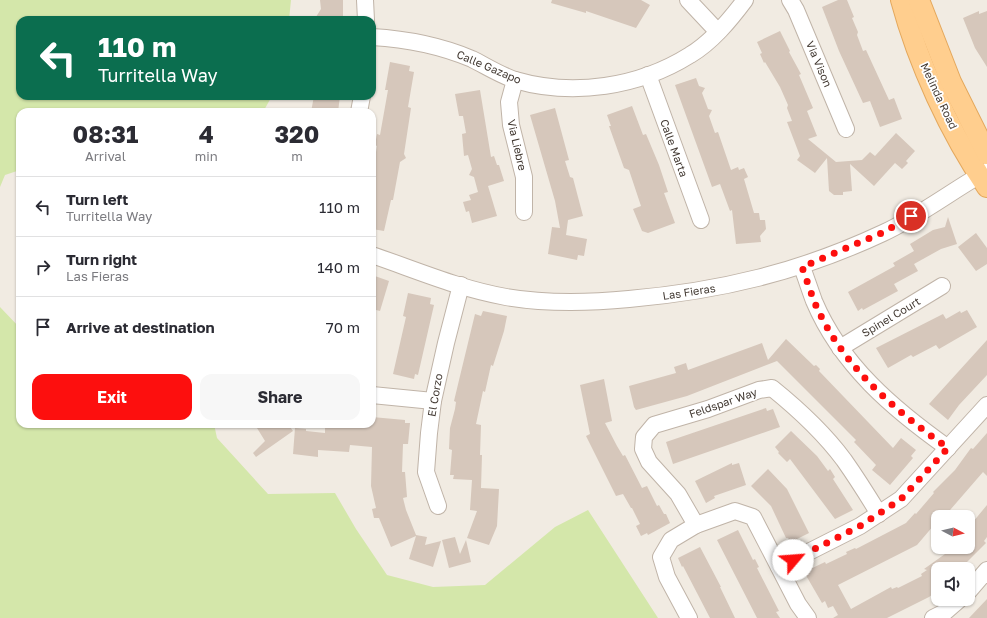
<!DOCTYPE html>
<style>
:root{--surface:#fff;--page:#f7f7f7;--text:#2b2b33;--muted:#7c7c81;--line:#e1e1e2;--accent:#fd0f0e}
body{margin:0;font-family:"Golos Text",sans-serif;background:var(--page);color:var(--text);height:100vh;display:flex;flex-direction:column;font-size:15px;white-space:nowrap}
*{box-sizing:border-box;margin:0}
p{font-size:13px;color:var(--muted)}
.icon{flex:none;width:22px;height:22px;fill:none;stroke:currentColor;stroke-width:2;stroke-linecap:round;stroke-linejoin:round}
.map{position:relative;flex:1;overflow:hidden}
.drawer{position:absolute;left:16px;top:108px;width:360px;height:320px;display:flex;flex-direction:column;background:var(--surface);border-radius:12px;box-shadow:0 1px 3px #0004}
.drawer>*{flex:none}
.top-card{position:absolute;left:16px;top:16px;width:360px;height:84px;border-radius:12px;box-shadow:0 1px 3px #0004;background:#0b6e4f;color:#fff;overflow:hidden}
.needle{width:26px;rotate:97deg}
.fabs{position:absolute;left:931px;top:510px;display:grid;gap:8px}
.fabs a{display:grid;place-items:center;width:44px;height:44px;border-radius:8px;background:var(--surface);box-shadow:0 1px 3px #0004;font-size:20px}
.pin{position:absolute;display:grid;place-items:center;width:34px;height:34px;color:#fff;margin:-17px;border:2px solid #fff;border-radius:50%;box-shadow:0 1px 4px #0007}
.me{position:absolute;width:44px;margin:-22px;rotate:63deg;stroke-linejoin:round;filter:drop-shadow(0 0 3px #0008)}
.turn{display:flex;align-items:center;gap:14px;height:84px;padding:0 16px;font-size:18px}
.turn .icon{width:52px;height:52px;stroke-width:2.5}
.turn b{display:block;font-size:28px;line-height:34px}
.eta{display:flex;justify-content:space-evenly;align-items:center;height:68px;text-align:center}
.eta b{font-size:24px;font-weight:700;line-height:28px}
.cta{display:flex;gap:8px;margin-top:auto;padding:8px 16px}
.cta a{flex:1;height:46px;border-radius:12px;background:var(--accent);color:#fff;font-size:16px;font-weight:700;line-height:46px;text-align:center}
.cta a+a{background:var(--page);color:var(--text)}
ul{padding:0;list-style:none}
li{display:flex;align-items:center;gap:12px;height:60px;padding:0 16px;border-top:1px solid var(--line)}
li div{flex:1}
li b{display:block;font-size:15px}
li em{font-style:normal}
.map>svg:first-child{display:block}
.green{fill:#d4e7aa}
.building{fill:#d6c7bb}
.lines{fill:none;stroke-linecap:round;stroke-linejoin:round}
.minor-casing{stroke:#c0b4a8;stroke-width:18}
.major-casing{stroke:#e4a85d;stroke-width:22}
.minor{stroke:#fff;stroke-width:16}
.major{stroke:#ffce8e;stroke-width:20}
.route{stroke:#fd0f0e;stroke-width:7;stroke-dasharray:0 12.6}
.labels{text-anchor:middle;stroke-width:3.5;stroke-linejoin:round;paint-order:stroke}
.street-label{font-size:11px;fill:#433a33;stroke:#fff}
</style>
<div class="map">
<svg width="987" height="618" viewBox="0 0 987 618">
<rect width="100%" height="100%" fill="#f1ebe2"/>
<g class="green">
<polygon points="0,0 291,0 289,20 20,20 20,96 272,96 263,112 20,112 20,170 5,175 0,187"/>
<polygon points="0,307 20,328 20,424 214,424 217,438 268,494 335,493 356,529 387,575 433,587 485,585 555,527 588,510 658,618 0,618"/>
</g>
<g class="building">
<polygon points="320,0 343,0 343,20 314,20 321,9"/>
<polygon points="552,0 641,0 650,5 636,28 586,11 586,13 551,3"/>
<polygon points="838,0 847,0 854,17 852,18 858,32 857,35 863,51 866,50 889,100 894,98 902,119 880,127 870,101 863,103 839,51 822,7"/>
<polygon points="979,11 979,14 987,11 987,67 975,48 963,18"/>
<polygon points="780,31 790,51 789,52 801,74 799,75 813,108 807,111 817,136 808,139 836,162 862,160 870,152 875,156 896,133 915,151 906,161 908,163 902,169 895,163 874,186 850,164 852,191 843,192 843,195 834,195 829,191 827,158 815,173 797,160 800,156 787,122 792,121 787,108 788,105 780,87 765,62 764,63 760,54 762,53 757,42"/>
<polygon points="390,62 410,66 409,71 414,72 408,107 411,108 404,154 406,158 400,162 393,200 391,200 384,231 372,229 372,176 377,146 375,145 377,134 380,135 388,90 385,90"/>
<polygon points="696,78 699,86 705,88 702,93 708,109 712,110 709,116 715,133 718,132 731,170 738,167 739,170 744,168 748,177 744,179 754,213 759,213 760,220 765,220 766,229 760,236 761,242 736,244 732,210 730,211 720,184 712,187 675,85"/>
<polygon points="480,90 491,157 494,156 497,165 499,165 504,181 488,186 497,216 472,223 469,211 466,212 463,202 471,200 469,195 478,192 474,177 469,175 472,169 468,155 464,156 462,134 466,133 463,116 459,116 455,94"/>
<polygon points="314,96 340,96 338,112 311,112"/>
<polygon points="632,106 643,135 646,134 659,165 668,192 664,193 675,223 648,233 642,231 633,209 641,206 629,170 624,168 609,126 611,126 607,115"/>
<polygon points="555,108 569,160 565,161 570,177 573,178 583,216 568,220 566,235 587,239 584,256 578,255 577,260 548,254 552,227 560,228 555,201 530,115"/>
<polygon points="948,217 957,244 941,249 914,264 918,271 894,284 898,291 863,310 862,308 858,311 848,292 895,266 893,263 914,251 910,244 933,230 945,227"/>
<polygon points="976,233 987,248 987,264 976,271 958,247"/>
<polygon points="372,275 389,281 380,311 372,309"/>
<polygon points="408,293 431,298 430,304 434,305 418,375 415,374 414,379 393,374 406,317 403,316"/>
<polygon points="967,310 977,327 939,349 936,345 913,357 911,355 888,368 876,348 943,314 946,319 960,311 961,313"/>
<polygon points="483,311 507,316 504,331 493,366 491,365 485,392 483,391 476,424 481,425 480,455 482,455 481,488 499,489 497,526 489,545 467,538 477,511 470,510 472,480 453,479 454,475 450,475 452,450 449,449 450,428 455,409 456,402 454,401 460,376 475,314 481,316"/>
<polygon points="786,339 814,366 816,365 820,369 819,371 893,448 901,438 916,450 911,456 913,458 890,485 872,470 876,465 854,442 856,440 777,361 687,396 636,410 634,407 629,386 676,373 674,367 686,363 688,370 762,343 768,360"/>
<polygon points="987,340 987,375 959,405 948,420 929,404"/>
<polygon points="604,379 612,421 605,423 617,446 623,456 625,455 642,488 647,486 657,506 659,505 664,514 666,514 670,523 648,535 647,533 641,536 636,526 640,524 632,508 631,508 623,494 616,496 586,436 590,434 580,385"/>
<polygon points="766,408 767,411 773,409 780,427 673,464 666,442"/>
<polygon points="372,417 405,420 405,423 410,423 408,444 403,444 402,472 405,472 407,497 403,498 406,510 416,535 427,537 425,545 441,541 433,567 409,559 416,536 391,547 379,518 374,518 372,509 376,508 371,486 372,447 350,445 349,452 318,450 318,457 293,454 295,428 306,429 306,431 325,433 325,424 372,424"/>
<polygon points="263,424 288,424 293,431 256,457 253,453 265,441 257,428"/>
<polygon points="791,431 817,456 828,471 830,469 835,477 833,479 853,510 835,519 790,459 787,462 778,453 779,452 775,447"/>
<polygon points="987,433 987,476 983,472 944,517 938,517 938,528 934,525 917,545 838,585 851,609 891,587 892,589 897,587 898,588 922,576 921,574 927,570 924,569 945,554 942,552 947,547 968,547 968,528 987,505 987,537 984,541 986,543 960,569 938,569 938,590 929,597 887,618 833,618 838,615 833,606 828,608 825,601 822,603 804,572 825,562 826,564 847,554 846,552 855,548 856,549 906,523 915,513 916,514 934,493 933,492 955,470 971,448 973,449"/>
<polygon points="732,463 732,465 739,463 746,485 714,496 715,498 706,503 695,481"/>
<polygon points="768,469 787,489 809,533 791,542 788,538 786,538 771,506 751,486"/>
<polygon points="738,530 753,560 755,559 759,567 757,568 779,611 776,612 780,618 757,618 717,540"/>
<polygon points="455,537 460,554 466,540 471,562 449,568 442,540"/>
<polygon points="700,547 721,587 720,587 735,618 710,618 683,566 682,567 678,558"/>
<polygon points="987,599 987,618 969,618"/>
</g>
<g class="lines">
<defs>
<g id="minor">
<polyline points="365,0 366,20"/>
<polyline points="688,0 718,32"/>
<polyline points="790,0 796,10 846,129"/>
<path d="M372 37C407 39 439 45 472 59 486 66 500 75 515 80 573 97 639 87 690 55 712 42 730 20 745 0"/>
<polyline points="648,75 701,220"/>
<polyline points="515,80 509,102 511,125 524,177 524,212"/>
<polyline points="359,112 362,96"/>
<path d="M372 255C416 270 460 289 506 297 547 304 588 303 629 299 720 291 800 272 883 233 918 217 953 190 987 171"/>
<path d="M802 267C806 278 810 290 814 301 841 365 893 409 948 448"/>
<polyline points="840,348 942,286"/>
<polyline points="372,395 433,401"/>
<polyline points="438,506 426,472 429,433 433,401 446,343 461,285"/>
<path d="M696 525 678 494 649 462 643 449 644 437 654 425 708 409 759 390 772 388C798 409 824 433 844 460 856 477 868 496 879 514"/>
<polyline points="779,567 860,526 901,499 987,405"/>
<polyline points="968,592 987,570"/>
<polyline points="689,618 667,577 661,557 671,540 696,525 735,511 753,517 798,604 808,618"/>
<polyline points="933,618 945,612 960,599"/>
</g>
<g id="major">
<path d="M901 0C918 63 950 133 987 187"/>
<polyline points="919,0 951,82 987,154"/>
</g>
</defs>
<use href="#minor" class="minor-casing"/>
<use href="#major" class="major-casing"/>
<use href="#minor" class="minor"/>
<use href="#major" class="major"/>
</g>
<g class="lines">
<path class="route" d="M793 560 860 526 901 499 948 448C893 409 841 365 814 301 810 290 806 278 802 267L884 232 911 216"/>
</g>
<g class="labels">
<g class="street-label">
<text transform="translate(819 64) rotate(67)" y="4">Via Vison</text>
<text transform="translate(489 67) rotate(23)" y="4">Calle Gazapo</text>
<text transform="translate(939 96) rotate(65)" y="4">Melinda Road</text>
<text transform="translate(517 145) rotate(77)" y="4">Via Liebre</text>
<text transform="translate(674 148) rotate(70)" y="4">Calle Marta</text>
<text transform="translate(689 292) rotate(-9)" y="4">Las Fieras</text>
<text transform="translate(891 317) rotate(-31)" y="4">Spinel Court</text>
<text transform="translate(435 395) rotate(-80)" y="4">El Corzo</text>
<text transform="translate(723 403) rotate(-19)" y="4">Feldspar Way</text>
</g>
</g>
</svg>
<div class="fabs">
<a><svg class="needle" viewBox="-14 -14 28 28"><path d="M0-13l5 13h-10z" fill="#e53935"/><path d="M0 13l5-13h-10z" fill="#7c7c81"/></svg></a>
<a><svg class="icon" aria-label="sound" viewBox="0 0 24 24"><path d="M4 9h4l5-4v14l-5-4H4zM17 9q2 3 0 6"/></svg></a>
</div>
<div class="pin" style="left:911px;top:216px;background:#d93025"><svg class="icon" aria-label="arrive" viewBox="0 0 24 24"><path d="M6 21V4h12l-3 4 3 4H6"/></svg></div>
<svg class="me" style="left:793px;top:560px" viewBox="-20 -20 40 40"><circle r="19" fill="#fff"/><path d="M0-13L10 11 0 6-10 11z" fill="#fd0f0e"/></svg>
<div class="top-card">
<div class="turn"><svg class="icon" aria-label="left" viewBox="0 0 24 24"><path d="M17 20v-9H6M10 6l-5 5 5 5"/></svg><div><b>110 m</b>Turritella Way</div></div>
</div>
<section class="drawer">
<div class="eta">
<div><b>08:31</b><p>Arrival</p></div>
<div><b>4</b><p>min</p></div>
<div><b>320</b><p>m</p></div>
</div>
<ul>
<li><svg class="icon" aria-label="left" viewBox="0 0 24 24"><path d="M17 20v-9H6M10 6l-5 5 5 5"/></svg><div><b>Turn left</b><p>Turritella Way</p></div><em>110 m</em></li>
<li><svg class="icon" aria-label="right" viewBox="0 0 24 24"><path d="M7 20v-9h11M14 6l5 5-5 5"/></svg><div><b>Turn right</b><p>Las Fieras</p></div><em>140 m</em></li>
<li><svg class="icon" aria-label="arrive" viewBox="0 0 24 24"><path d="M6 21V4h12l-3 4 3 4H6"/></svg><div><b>Arrive at destination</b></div><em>70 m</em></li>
</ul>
<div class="cta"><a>Exit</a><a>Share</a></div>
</section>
</div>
